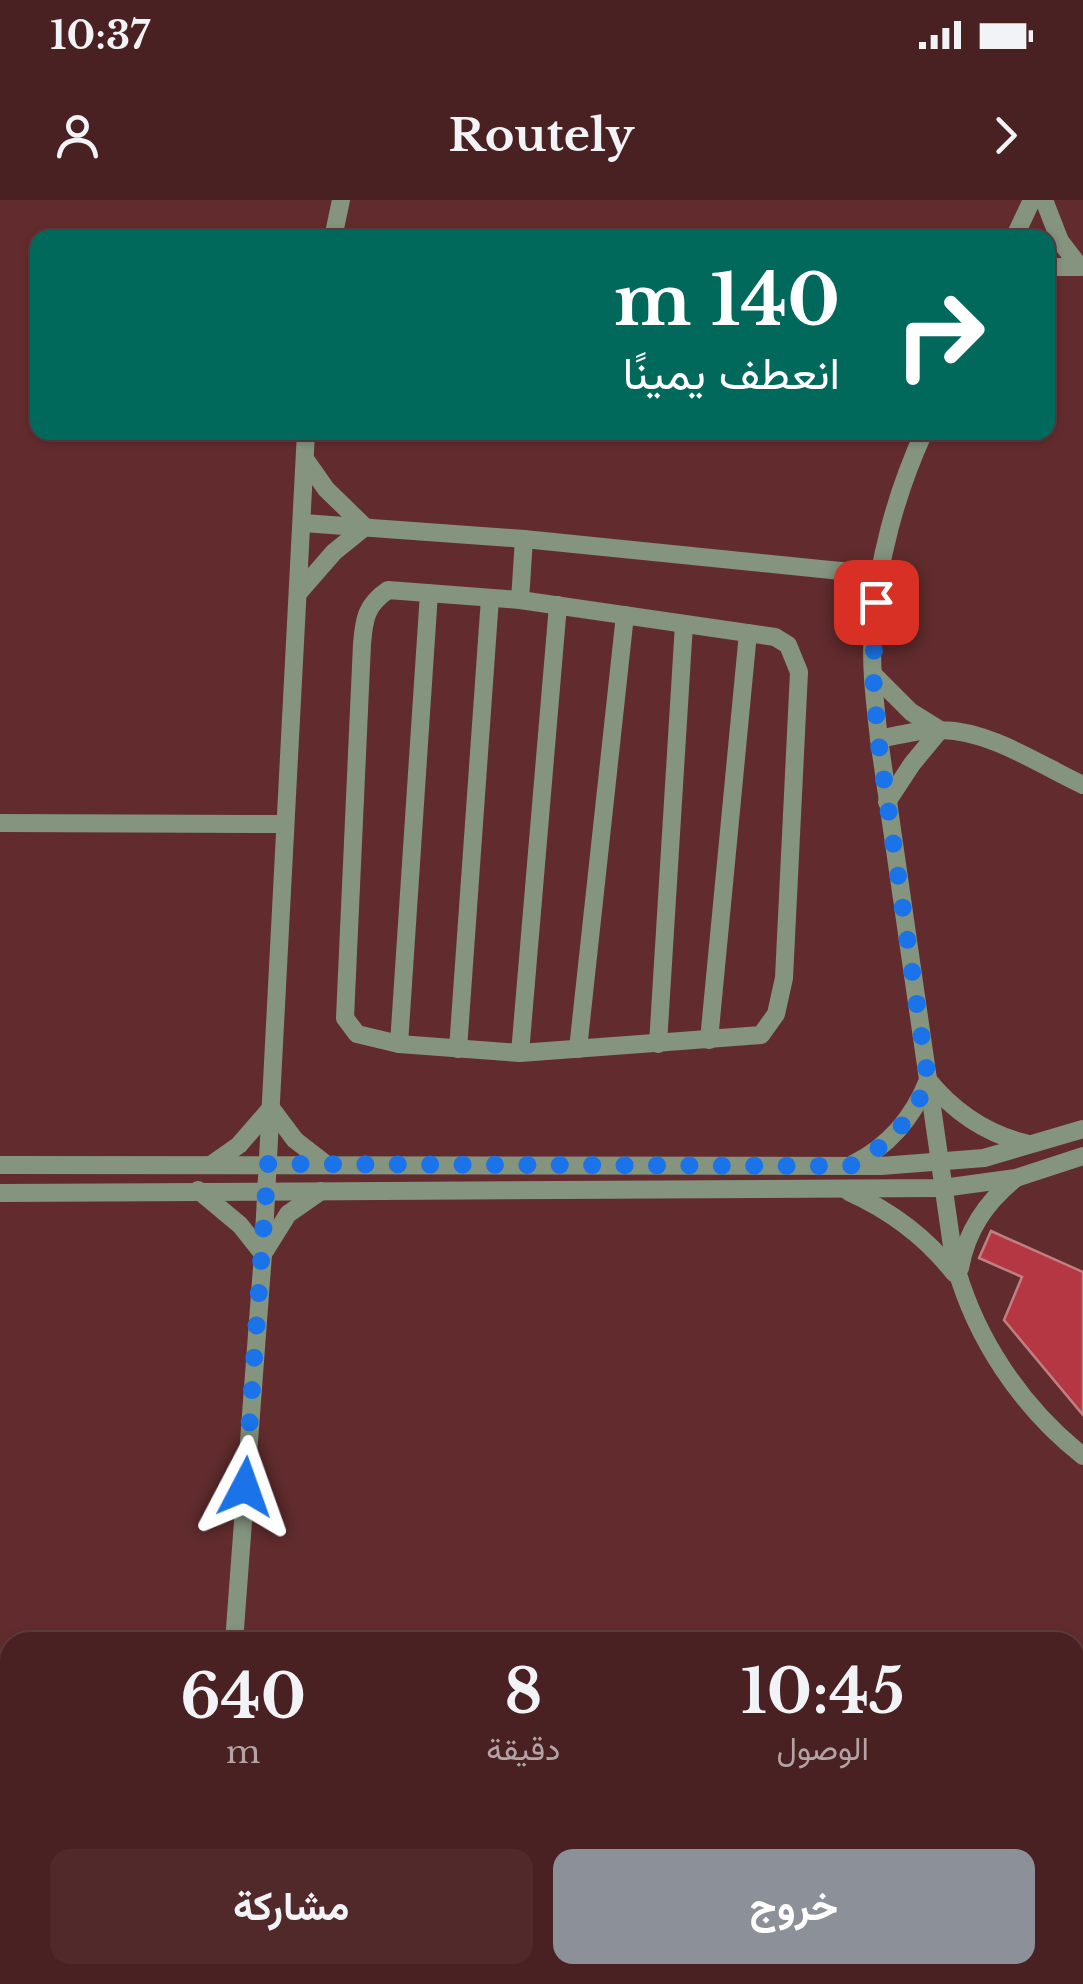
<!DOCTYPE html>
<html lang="ar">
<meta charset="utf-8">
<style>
:root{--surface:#4a2122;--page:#51292a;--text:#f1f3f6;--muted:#b2a3a5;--line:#613e40;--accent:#8c9099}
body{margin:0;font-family:"Libre Baskerville",Vazirmatn,serif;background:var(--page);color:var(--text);direction:rtl;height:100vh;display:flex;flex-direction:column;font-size:38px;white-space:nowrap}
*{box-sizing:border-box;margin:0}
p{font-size:32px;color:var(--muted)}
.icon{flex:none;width:55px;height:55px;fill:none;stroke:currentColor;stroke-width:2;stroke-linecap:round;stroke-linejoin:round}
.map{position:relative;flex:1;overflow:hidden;direction:ltr}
.panel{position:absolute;left:0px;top:1432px;width:1085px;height:352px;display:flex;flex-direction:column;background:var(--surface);border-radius:30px 30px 0 0;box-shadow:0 2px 8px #0004,0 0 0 2px var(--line);direction:rtl}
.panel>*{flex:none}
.banner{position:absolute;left:30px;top:30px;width:1025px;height:210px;border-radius:20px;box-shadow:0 2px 8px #0004,0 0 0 2px var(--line);direction:rtl;background:#00695c;color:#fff;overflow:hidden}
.pin{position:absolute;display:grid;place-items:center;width:85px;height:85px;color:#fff;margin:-42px;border-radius:20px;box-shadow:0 5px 15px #0006}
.me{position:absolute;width:110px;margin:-55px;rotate:4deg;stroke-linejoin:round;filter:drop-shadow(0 0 8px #0008)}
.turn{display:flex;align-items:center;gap:35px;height:210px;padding:0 50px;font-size:45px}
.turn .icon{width:130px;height:130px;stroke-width:2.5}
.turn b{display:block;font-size:70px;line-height:85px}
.eta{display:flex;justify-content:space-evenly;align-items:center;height:170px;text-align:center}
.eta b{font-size:60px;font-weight:700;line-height:70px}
.action{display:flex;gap:20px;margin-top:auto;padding:20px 50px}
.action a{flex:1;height:115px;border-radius:20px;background:var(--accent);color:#fff;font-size:40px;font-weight:700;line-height:115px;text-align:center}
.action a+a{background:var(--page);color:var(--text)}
.status{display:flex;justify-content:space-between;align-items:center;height:70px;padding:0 50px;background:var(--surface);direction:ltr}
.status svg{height:28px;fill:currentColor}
header{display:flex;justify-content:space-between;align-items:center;height:130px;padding:0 50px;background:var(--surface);font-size:45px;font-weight:700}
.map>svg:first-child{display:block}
.building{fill:#b63744;stroke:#c08081;stroke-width:2.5}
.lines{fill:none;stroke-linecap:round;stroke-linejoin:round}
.minor{stroke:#84947f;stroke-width:18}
.route{stroke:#1a73e8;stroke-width:18;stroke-dasharray:0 32.4}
</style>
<div class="status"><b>10:37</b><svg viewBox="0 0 49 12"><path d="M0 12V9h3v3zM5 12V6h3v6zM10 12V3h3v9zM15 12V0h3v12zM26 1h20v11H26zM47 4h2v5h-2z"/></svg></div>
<header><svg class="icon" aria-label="forward" viewBox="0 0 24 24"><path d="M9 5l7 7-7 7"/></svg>Routely<svg class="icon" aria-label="person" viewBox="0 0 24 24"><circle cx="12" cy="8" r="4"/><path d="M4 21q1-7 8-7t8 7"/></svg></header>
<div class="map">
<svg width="1083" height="1784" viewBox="0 0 1083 1784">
<rect width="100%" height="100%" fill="#622c2e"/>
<polygon class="building" points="991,1031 1083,1072 1083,1215 1004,1120 1022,1077 979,1058"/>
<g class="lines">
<g class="minor">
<polyline points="1044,0 1060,41 1080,67"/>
<polyline points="333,38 341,0"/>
<polyline points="1014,38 1032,0"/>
<polyline points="1048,67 1080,67"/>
<path d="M924 232C896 293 877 363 873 429 870 465 875 502 879 539L954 1060C974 1137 1021 1207 1083 1256"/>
<polyline points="303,323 524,339 880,375"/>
<path d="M388 390 520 400 775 437 788 445 799 472 784 778 776 814 761 835 520 853 399 844 357 834 345 818 362 444C364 419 366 405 388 390Z"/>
<polyline points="300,391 334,352 365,327 326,289 305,259"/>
<polyline points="520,400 524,339"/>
<polyline points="873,474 911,512 940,530 912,564 887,602"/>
<path d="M879 539C899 535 921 529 942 530 991 531 1040 565 1083 585"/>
<polyline points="0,623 285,624"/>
<polyline points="709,840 748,433"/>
<polyline points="399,844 429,393"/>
<polyline points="658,844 684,424"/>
<polyline points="458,849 490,398"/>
<polyline points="578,849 625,415"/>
<polyline points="520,853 558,405"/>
<polyline points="212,964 239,945 271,908 295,940 326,964"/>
<path d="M853 964C889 946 913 918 928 880 955 913 988 935 1029 944"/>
<polyline points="0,965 881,966 984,958 1083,929"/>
<polyline points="198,990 240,1025 263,1054 288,1014 321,991"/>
<path d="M849 992C891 1011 926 1037 954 1073"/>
<polyline points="0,993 943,988 1016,978 1083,956"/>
<path d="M960 1068C967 1030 986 1002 1016 978"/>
<polyline points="234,1442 263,1054 306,232"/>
<polyline points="0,1569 10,1569"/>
<polyline points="1075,1578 1083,1561"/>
<polyline points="1075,1663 1083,1676"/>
<polyline points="1075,1692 1083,1690"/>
<polyline points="211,1784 212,1775"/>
<polyline points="979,1784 983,1775"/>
</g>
</g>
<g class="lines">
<path class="route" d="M245 1287 268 964 850 966C887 947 913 919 928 880L878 539 873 474 876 402"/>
</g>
</svg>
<div class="pin" style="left:876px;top:402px;background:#d93025"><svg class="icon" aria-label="arrive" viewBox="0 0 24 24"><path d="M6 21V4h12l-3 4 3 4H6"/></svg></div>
<svg class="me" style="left:245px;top:1287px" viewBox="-20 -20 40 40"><path d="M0-17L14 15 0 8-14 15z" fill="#1a73e8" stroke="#fff" stroke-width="4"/></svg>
<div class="banner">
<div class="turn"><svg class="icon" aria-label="right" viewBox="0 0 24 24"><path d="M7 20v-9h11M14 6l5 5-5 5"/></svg><div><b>140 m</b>انعطف يمينًا</div></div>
</div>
<section class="panel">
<div class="eta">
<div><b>10:45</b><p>الوصول</p></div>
<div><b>8</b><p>دقيقة</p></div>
<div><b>640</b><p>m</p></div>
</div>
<div class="action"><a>خروج</a><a>مشاركة</a></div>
</section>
</div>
